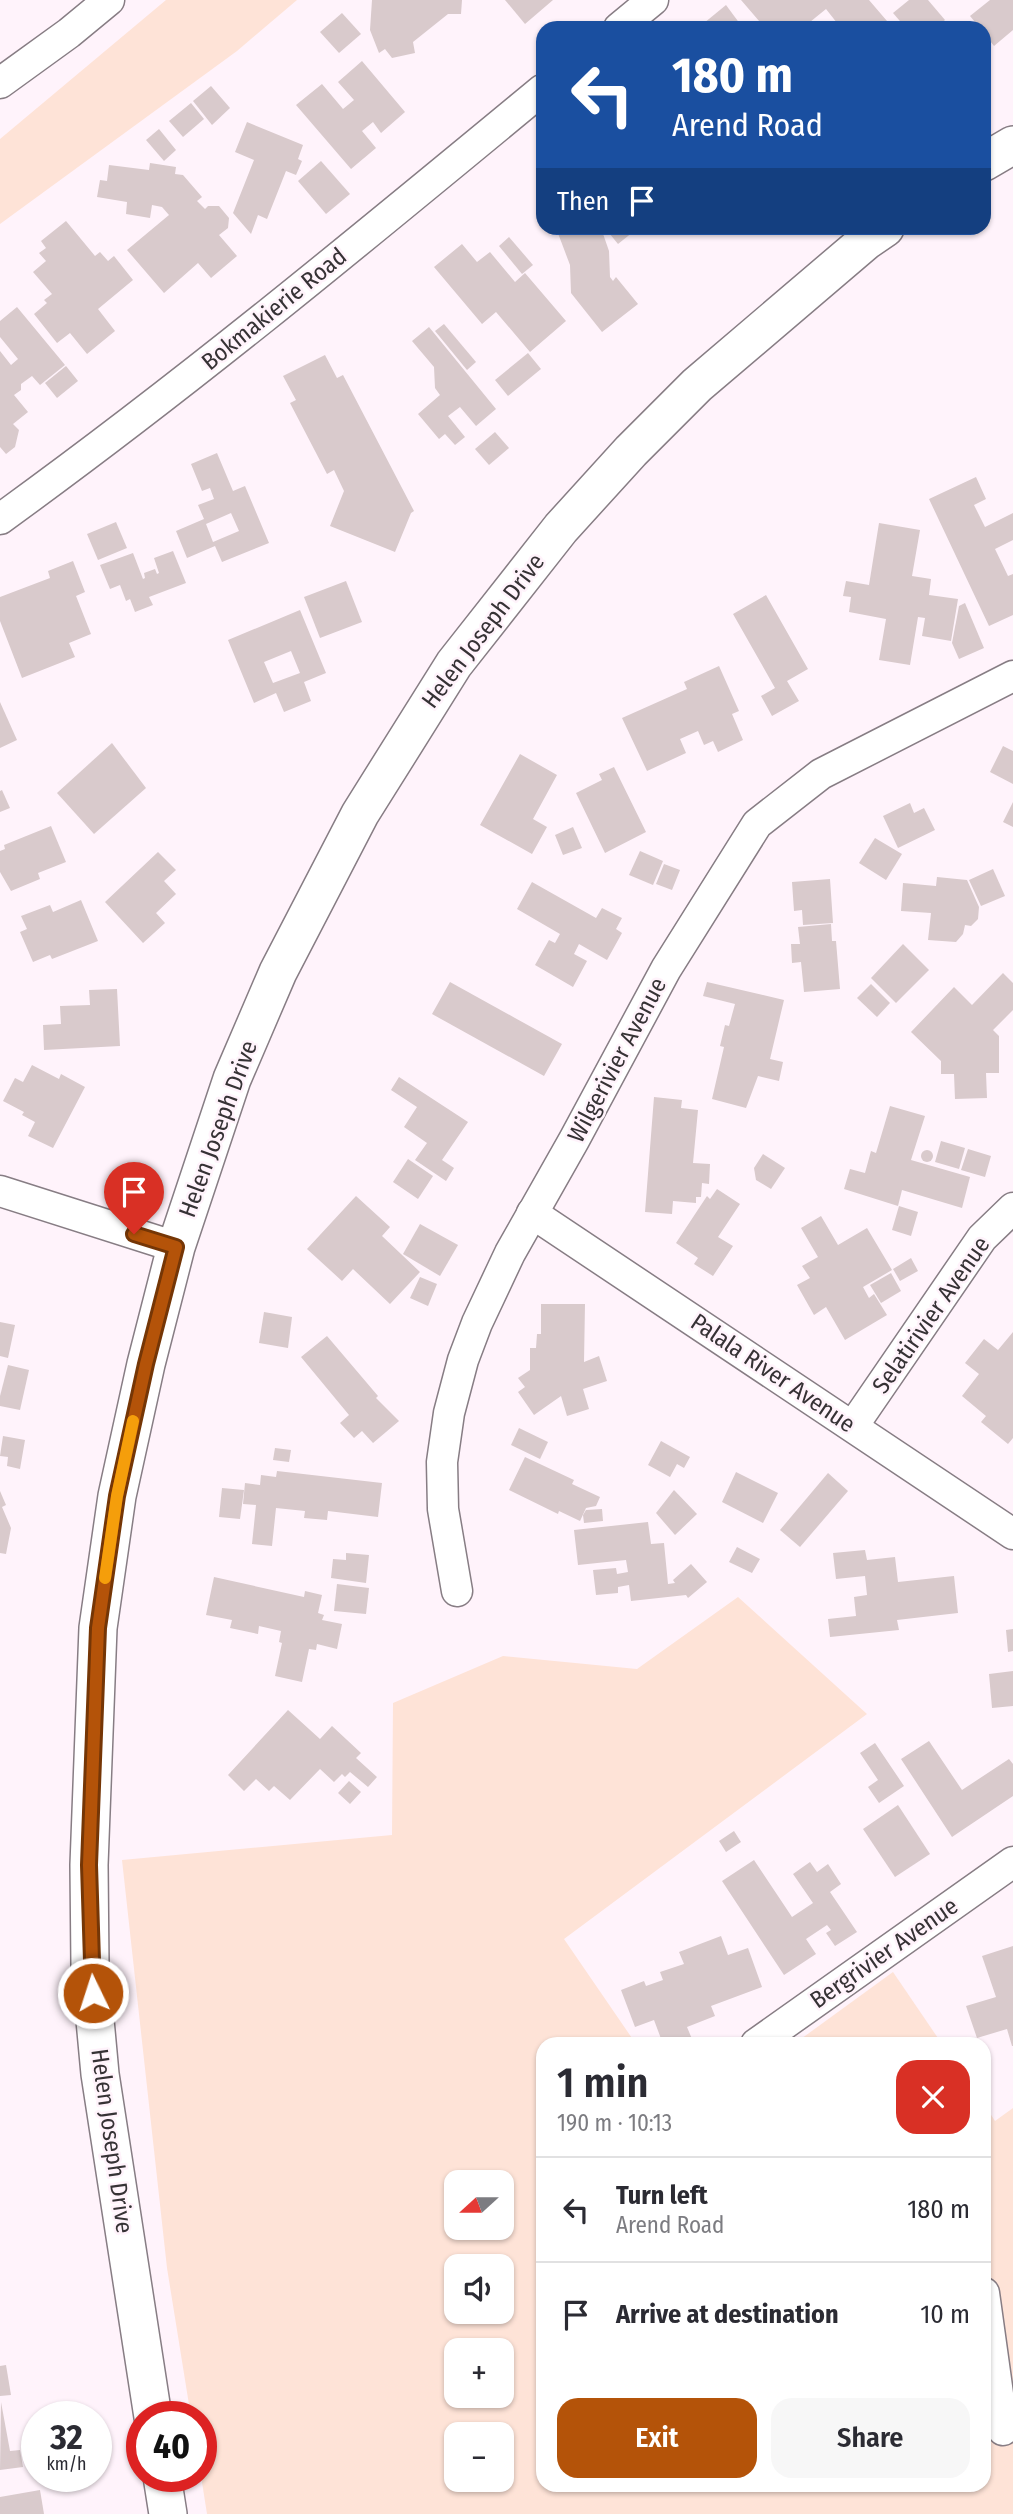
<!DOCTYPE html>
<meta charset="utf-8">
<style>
:root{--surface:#fff;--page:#f7f7f7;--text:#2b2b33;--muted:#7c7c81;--line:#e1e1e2;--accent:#b45309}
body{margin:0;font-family:"Fira Sans Condensed",sans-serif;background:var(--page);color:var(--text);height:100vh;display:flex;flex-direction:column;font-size:26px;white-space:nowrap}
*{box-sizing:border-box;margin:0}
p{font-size:23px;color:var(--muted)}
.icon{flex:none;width:38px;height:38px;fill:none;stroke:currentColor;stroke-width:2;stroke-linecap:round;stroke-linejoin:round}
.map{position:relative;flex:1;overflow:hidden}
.side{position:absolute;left:536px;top:2037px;width:455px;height:455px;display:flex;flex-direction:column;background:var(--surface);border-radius:21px;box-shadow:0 2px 5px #0004}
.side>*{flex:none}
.hud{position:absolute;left:536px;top:21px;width:455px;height:214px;border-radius:21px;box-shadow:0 2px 5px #0004;background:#1a4fa0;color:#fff;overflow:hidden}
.needle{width:46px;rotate:249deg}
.fabs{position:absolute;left:444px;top:2170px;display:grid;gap:14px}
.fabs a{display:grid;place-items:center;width:70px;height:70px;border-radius:14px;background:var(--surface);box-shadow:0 2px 5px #0004;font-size:35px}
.speed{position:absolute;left:21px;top:2401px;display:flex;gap:14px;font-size:35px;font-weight:700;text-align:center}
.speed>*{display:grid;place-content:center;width:91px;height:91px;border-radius:50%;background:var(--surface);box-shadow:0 2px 5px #0004;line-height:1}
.speed small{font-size:18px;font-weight:400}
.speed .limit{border:10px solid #d22;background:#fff;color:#111}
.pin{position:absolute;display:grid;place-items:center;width:60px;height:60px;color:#fff;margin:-72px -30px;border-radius:50% 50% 50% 0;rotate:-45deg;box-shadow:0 0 7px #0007}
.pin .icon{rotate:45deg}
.me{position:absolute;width:77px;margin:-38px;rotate:356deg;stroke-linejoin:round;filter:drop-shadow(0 0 5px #0008)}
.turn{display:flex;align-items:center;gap:24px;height:147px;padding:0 21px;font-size:32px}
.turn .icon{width:91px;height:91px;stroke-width:2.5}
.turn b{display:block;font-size:49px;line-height:60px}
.then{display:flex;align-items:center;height:66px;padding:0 21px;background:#0003;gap:14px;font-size:26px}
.round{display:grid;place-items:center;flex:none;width:74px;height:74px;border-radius:21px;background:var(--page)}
.overview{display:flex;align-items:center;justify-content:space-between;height:119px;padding:0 21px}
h1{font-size:42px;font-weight:600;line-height:52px}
.button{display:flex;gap:14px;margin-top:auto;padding:14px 21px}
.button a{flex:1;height:80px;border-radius:21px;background:var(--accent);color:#fff;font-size:28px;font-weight:600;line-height:80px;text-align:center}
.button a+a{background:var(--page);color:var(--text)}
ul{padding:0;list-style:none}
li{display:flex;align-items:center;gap:21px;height:105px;padding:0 21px;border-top:2px solid var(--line)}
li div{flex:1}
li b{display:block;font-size:26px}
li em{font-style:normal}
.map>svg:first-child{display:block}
.green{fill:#fee3d7;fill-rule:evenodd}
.building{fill:#d9cacc;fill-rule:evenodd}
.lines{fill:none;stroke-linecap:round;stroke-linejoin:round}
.minor-casing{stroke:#877d84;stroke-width:33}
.tertiary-casing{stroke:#877d84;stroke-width:40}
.minor{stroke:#fff;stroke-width:30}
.tertiary{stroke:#fff;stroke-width:37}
.route-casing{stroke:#753606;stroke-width:18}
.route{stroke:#b45309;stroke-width:12}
.slow{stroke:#f59e0b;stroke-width:12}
.labels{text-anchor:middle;stroke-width:5;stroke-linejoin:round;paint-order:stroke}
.street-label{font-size:24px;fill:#363235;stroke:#fff3fb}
</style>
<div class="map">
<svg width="1013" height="2514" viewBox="0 0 1013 2514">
<rect width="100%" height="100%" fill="#fff3fb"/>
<g class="green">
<polygon points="166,0 297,0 237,51 0,224 0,139"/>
<path d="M738 1597 867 1714 564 1939 636 2044H542V2485H984V2104L995 2121 1013 2108V2514H207L201 2476V2417H191L167 2268 122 1860 392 1835 393 1703 503 1656 637 1669ZM457 2182H502V2228H457ZM457 2266H502V2312H457ZM457 2350H502V2396H457ZM457 2434H502V2480H457Z"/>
<polygon points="893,1972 942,2044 794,2044"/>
</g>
<g class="building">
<polygon points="372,0 462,0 461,14 448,14 413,42 415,53 392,58 385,49 379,53 370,30"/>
<polygon points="505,0 553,0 525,24"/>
<polygon points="741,0 869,0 893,28 841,28 826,9 810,22 815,28 765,28"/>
<polygon points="909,0 928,0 945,20 936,28 906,28 893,13"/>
<polygon points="990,0 1013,0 1013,30 994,46 984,33 984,28 980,28 970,16"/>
<polygon points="726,5 743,28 698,28"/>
<polygon points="342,13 361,34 339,53 320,32"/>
<polygon points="362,61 405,112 381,133 373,122 362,131 376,148 351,169 296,105 322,84 343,109 354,100 338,82"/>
<polygon points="211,86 230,108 212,125 193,101"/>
<polygon points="191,103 204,119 183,137 169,121"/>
<polygon points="247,122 303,145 298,159 302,161 296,175 286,171 267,219 258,215 251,234 233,213 254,160 235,152"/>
<polygon points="159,129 176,150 164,161 146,140"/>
<polygon points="321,161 350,194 326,214 298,181"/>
<polygon points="150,163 176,167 175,174 183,175 202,197 197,201 205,209 208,206 219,206 229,218 228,228 219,235 237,256 211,278 198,263 164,293 127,250 169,215 162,207 152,205 150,218 126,214 127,202 97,197 100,180 107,181 109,165 149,170"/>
<polygon points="66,221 95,256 100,252 108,261 114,256 133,280 98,309 115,331 87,354 70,333 57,343 34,314 47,303 44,300 52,294 33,272 46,261 39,253 46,248 41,241"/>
<polygon points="556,228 601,228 609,251 610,277 613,281 616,277 638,304 602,332 571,293 570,265"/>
<polygon points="605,228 638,228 618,244"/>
<polygon points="509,237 533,265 522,274 499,246"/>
<polygon points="462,244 477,262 490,252 515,282 525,273 566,321 530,352 496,312 482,324 434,267"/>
<polygon points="17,307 65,365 40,385 32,376 21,384 21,390 14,395 28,412 13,424 19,430 15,447 6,454 0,447 0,351 11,365 18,359 0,337 0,321"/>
<polygon points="444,324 476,362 467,370 435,331"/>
<polygon points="429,327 496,409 476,426 460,407 448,416 465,437 455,445 445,434 439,439 418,414 440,395 435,388 434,367 412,341"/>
<polygon points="528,353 541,369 508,396 495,380"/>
<polygon points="325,355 337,378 343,375 414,511 411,513 395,552 330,526 344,491 334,470 327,474 290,403 296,400 283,376"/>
<polygon points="66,366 78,381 57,398 45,383"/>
<polygon points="495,432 509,448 489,465 475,449"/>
<path d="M217 453 233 491 245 486 269 543 222 562 215 546 187 558 176 531 204 519 198 505 214 499 210 488 202 491 191 464ZM231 513 239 531 213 542 206 524Z"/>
<polygon points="976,477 986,499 974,505 985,527 1013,513 1013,540 995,549 1008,576 1013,574 1013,615 989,626 929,499"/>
<polygon points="116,522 127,548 98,560 87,534"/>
<polygon points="879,523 920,530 912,576 931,579 929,595 958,599 951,641 922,636 925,618 918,617 910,665 879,660 886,619 849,612 851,597 843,596 846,581 869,585"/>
<polygon points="173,551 186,583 149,597 153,605 135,612 130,599 126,601 120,585 110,589 100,565 133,553 143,579 145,578 144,573 155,569 157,574 159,573 154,558"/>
<polygon points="73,561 85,592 76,596 91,634 69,643 75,657 22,678 0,621 0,597 50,578 48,571"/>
<polygon points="346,581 362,622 320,638 304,597"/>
<polygon points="766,595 808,669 787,681 799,701 772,716 761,696 775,688 733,614"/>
<polygon points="965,603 984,648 959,659 952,643 959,606"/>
<path d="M300 610 326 673 304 682 311 701 284 712 276 693 254 703 228 640ZM291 651 300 673 273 683 264 662Z"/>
<polygon points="719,666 739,711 732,714 743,740 718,752 713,741 704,745 698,731 680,739 686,753 647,771 622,718 687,689 684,682"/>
<polygon points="0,702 17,740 0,748"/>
<polygon points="112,743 146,788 94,834 57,793"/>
<polygon points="1003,746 1013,751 1013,784 990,772"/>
<polygon points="520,754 557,775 533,819 547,827 532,854 480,825"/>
<polygon points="614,767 646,832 605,853 576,793 602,780 599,774"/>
<polygon points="2,790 10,808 0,812 0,791"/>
<polygon points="1013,802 1013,827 1003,822"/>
<polygon points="910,803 914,813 924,808 935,830 898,848 883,816"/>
<polygon points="51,826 66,862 38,873 40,879 11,891 0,872 0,851 5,849 4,845"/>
<polygon points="573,827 582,848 563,855 555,835"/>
<polygon points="875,838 902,854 886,880 859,863"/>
<polygon points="640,851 663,861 653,885 629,875"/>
<polygon points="158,852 176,870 164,881 176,894 156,913 165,923 143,943 105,902"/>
<polygon points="664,864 680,870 672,890 656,884"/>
<polygon points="993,869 1005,896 981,906 969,880"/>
<polygon points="937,877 967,880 979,907 978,919 971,926 965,925 963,934 956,942 928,940 931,913 901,911 903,883 936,886"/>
<polygon points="830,879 833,923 803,925 802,910 794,911 792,882"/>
<polygon points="532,882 596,918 602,908 622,918 616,929 622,933 607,960 579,944 574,954 587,961 573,987 535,965 549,940 555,943 560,934 517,909"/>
<polygon points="81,900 98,941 52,959 50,955 33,962 20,932 27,929 21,916 50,905 53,912"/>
<polygon points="831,924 832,941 836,941 840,989 804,992 801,962 792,963 791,944 800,944 798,927"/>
<polygon points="903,944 929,970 896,1003 871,978"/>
<polygon points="1003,973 1013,983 1013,1010 993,1030 999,1036 999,1073 986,1073 987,1098 955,1099 954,1074 941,1074 941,1061 911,1032 954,987 972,1005"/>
<polygon points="450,982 562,1044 544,1076 432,1014"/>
<polygon points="707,982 784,1000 770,1059 783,1062 779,1081 758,1076 746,1108 712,1099 724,1047 720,1046 725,1025 729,1026 735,1004 703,996"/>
<polygon points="871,984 890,1003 877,1017 857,998"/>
<polygon points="117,989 120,1046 44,1050 43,1025 61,1024 60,1006 90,1005 89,990"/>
<polygon points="32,1065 59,1079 61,1074 85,1087 53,1148 28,1136 35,1122 22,1115 24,1112 3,1101 15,1078 23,1082"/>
<polygon points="399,1077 468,1122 442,1160 454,1168 446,1181 415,1160 427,1143 404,1127 417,1107 391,1090"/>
<polygon points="654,1097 682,1100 681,1108 698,1110 693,1163 710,1164 709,1184 702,1183 701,1197 696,1197 696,1203 673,1201 672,1214 645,1212"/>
<polygon points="890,1106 925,1116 911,1160 970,1177 962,1208 902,1190 898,1206 844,1189 850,1169 865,1173 871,1151 876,1153"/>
<polygon points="941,1141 965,1148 959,1169 935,1162"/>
<polygon points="968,1149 991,1156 985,1177 961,1170"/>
<circle cx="927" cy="1156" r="6"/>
<polygon points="763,1154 785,1168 771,1189 756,1180 754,1168"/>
<polygon points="408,1159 433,1176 418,1199 393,1182"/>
<polygon points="717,1189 740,1204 718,1237 733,1246 713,1276 694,1264 698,1258 676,1243 707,1196 710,1199"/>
<polygon points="356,1196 390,1227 382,1236 420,1272 390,1304 353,1269 342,1281 307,1249"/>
<polygon points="899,1206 918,1212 911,1236 892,1230"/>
<polygon points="821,1216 838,1245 867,1228 892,1270 863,1287 869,1298 874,1294 887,1315 845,1340 826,1307 814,1315 797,1285 810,1278 802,1266 818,1257 801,1228"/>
<polygon points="420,1224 458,1245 440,1276 403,1254"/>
<polygon points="911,1258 918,1271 900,1281 893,1269"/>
<polygon points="891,1273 901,1291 881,1303 870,1285"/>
<polygon points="420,1277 437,1284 428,1306 410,1298"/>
<polygon points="541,1304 585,1304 584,1362 599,1356 607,1381 583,1389 589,1409 567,1416 561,1396 534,1415 518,1392 525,1387 518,1378 530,1370 530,1348 536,1348 537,1334 541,1334"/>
<polygon points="264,1312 292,1317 288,1348 259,1343"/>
<polygon points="0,1322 15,1325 8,1358 0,1356"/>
<polygon points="1013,1332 1013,1438 1008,1444 981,1422 986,1416 962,1396 979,1374 965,1363 984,1339 998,1350"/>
<polygon points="327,1336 378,1396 376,1398 399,1421 373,1443 362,1431 354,1438 340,1423 349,1415 301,1357"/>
<polygon points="8,1365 29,1370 20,1410 0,1406 0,1396"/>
<polygon points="519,1428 548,1442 540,1459 511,1445"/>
<polygon points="3,1436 25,1440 20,1469 7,1466 8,1457 0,1456"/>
<polygon points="661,1441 690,1457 684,1468 677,1464 670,1477 648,1465"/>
<polygon points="275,1448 291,1450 289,1462 273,1460"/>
<polygon points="525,1457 574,1480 572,1484 600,1497 596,1506 586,1508 580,1521 559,1511 558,1514 509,1490"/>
<polygon points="277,1471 382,1483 378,1517 328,1511 327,1520 304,1518 305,1511 276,1508 272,1546 252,1544 256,1505 243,1504 245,1483 260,1485 261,1475 276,1477"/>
<polygon points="736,1472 778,1493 763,1523 722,1502"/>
<polygon points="828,1473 848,1491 800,1547 780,1530"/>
<polygon points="222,1488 244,1490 240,1519 219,1517"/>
<polygon points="674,1490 697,1514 675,1535 656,1513"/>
<polygon points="0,1491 6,1505 2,1507 11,1528 6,1554 0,1553"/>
<polygon points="602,1509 603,1521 584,1523 583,1515 586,1510"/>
<polygon points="648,1522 651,1544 664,1543 668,1584 675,1583 673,1580 691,1564 707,1582 688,1598 686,1595 631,1601 629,1585 618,1587 618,1593 596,1595 593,1570 616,1568 617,1574 628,1572 626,1560 578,1565 574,1530"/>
<polygon points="737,1547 760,1559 752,1573 729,1562"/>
<polygon points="865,1550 867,1560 895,1557 898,1582 954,1576 958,1613 897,1620 899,1630 830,1637 828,1619 856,1616 854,1597 867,1595 865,1576 836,1579 833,1553"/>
<polygon points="346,1553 369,1555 366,1583 331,1578 333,1559 346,1560"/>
<polygon points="214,1577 304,1597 305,1591 322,1595 318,1613 324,1615 322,1620 342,1624 337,1649 317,1644 316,1650 309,1649 302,1682 275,1676 282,1643 279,1642 281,1631 259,1626 258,1634 230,1628 232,1620 206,1615"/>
<polygon points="337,1584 369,1588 366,1614 334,1611"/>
<polygon points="1013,1629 1013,1651 1008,1652 1006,1630"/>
<polygon points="1013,1671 1013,1706 992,1708 989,1674"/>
<polygon points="288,1710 320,1739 332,1726 361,1753 356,1758 377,1777 368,1787 350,1772 345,1777 342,1774 334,1782 320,1769 290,1800 274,1786 269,1791 256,1779 244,1791 228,1775"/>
<polygon points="929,1741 962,1790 1009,1759 1013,1764 1013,1796 952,1837 901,1759"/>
<polygon points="875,1743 904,1786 879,1803 868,1787 878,1780 860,1753"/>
<polygon points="349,1781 361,1792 350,1804 338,1793"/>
<polygon points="898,1805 930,1854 895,1877 863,1829"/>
<polygon points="734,1831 741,1842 726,1852 719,1841"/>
<polygon points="754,1860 792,1917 813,1903 793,1874 810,1862 817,1872 828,1864 841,1884 830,1892 857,1932 835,1946 826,1933 831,1930 827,1925 806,1939 816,1954 784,1975 722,1881"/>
<polygon points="721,1936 728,1955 748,1948 762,1987 711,2006 715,2016 687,2027 692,2039 678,2044 663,2044 654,2020 635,2027 621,1990 644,1981 646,1986 663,1980 660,1972 684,1964 679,1952"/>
<polygon points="1013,1946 1013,2046 1012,2046 1007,2029 977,2038 966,2006 996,1997 982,1956"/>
<polygon points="6,2365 11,2395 0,2396 0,2366"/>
<polygon points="1,2402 10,2451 20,2450 23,2467 0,2470"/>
<polygon points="40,2490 44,2514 0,2514 0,2497"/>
</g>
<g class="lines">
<defs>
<g id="minor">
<polyline points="619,28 653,0"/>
<polyline points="0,83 69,33 109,0"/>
<path d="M0 519C187 384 364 237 542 90"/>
<polyline points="0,1191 176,1247"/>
<polyline points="532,1213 1013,1534"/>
<polyline points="853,1426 982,1238 1013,1208"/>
<polyline points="457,1591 443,1509 442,1462 449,1413 463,1360 477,1323 510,1253 574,1140 666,969 757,824 821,774 1013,676"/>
<polyline points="756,2044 1013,1862"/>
<polyline points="984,2293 1003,2430"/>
</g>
<g id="tertiary">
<polyline points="984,162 1013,145"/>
<polyline points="153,2417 100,2074 90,1966 89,1865 98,1628 117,1496 146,1364 176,1247 232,1079 278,972 360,814 454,664 561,528 631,451 697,385 866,241 885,228"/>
<polyline points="162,2476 168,2514"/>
</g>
</defs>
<use href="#minor" class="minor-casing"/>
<use href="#tertiary" class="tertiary-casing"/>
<use href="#minor" class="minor"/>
<use href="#tertiary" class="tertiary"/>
</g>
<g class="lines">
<defs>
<polyline id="route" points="93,1993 89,1865 98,1628 117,1496 146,1364 176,1247 134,1234"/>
</defs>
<use href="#route" class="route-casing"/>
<use href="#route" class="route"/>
<polyline class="slow" points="105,1578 117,1496 133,1421"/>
</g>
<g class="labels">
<g class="street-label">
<text transform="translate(274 309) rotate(-39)" y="8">Bokmakierie Road</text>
<text transform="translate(483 631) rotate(-53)" y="8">Helen Joseph Drive</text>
<text transform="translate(617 1060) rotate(-62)" y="8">Wilgerivier Avenue</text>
<text transform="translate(218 1129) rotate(-70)" y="8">Helen Joseph Drive</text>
<text transform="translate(931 1315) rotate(-55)" y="8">Selatirivier Avenue</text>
<text transform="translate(773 1373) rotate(34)" y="8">Palala River Avenue</text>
<text transform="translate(884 1953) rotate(-35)" y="8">Bergrivier Avenue</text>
<text transform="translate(112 2141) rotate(82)" y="8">Helen Joseph Drive</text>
</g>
</g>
</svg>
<div class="fabs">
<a><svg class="needle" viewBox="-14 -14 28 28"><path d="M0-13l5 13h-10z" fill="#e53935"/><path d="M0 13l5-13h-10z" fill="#7c7c81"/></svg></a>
<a><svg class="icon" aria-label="sound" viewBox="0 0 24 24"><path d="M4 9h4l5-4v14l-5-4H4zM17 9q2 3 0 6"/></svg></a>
<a>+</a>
<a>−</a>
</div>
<div class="speed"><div>32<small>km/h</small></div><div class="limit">40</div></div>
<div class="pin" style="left:134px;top:1234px;background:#d93025"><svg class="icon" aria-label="arrive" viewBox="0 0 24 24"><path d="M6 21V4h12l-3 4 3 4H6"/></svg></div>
<svg class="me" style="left:93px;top:1993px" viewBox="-20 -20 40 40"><circle r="17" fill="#b45309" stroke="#fff" stroke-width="3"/><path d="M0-11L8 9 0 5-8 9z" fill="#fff"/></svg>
<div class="hud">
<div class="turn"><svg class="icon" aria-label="left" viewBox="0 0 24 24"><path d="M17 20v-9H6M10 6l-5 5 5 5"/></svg><div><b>180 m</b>Arend Road</div></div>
<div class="then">Then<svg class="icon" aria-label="arrive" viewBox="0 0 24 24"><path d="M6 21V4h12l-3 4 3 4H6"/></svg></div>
</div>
<section class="side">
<div class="overview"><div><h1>1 min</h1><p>190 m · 10:13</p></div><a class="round" style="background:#d93025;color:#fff"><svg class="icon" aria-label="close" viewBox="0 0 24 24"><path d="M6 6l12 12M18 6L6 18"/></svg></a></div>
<ul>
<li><svg class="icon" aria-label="left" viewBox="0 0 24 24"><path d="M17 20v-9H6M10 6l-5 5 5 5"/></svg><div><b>Turn left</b><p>Arend Road</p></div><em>180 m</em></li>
<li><svg class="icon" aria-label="arrive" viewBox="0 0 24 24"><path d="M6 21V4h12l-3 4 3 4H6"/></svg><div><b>Arrive at destination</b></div><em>10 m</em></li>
</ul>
<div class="button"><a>Exit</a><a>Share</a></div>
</section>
</div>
